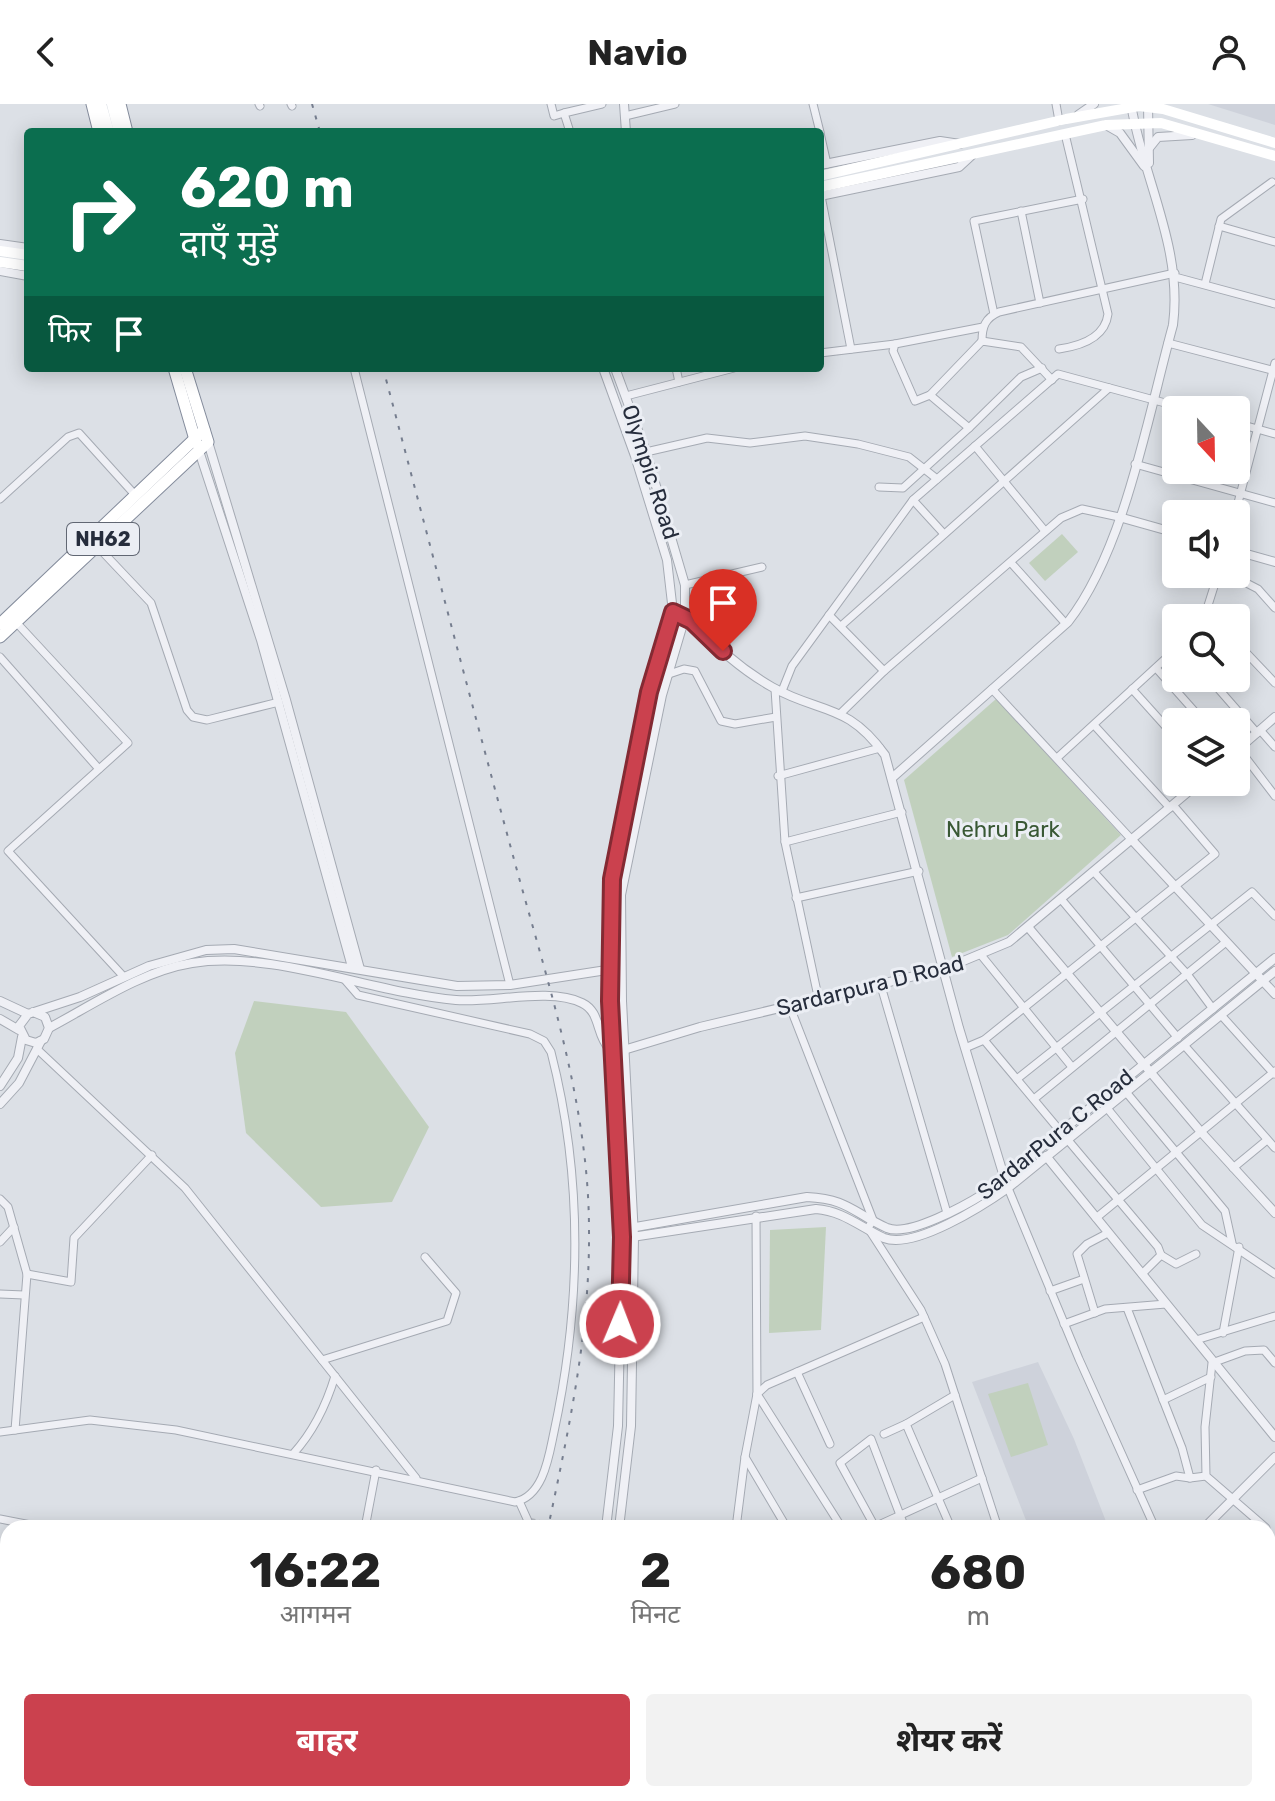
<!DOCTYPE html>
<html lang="hi">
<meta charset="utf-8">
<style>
:root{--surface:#fff;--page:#f2f2f2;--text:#222;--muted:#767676;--accent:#cb414e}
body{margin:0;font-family:Rubik,"Noto Sans Devanagari",sans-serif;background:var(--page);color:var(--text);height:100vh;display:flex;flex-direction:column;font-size:30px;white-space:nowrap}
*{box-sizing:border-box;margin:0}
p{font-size:26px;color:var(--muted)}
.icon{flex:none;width:44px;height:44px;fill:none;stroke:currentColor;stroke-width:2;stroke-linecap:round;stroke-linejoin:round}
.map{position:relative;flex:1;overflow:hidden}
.details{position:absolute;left:0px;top:1416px;width:1276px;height:282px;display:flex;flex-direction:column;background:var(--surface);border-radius:24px 24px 0 0;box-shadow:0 4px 20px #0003}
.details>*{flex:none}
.guide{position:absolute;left:24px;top:24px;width:800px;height:244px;border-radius:8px;box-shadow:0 4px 20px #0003;background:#0b6e4f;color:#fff;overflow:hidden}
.needle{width:52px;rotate:158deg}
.tools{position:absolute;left:1162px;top:292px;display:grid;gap:16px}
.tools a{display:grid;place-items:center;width:88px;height:88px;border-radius:8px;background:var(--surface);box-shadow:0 4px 20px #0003;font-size:40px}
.pin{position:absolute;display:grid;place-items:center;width:68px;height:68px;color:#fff;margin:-82px -34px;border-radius:50% 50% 50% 0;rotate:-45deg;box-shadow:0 0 8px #0007}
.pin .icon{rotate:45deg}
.me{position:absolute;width:88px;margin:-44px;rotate:1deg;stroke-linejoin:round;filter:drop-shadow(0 0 6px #0008)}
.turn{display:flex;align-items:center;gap:28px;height:168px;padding:0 24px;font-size:36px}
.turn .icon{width:104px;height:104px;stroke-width:2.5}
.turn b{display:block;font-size:56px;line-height:68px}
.then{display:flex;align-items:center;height:76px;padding:0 24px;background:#0003;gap:16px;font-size:30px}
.eta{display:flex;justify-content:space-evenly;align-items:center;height:136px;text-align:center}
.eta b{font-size:48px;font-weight:700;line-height:56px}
.primary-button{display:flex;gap:16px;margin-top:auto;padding:16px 24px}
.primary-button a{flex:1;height:92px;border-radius:8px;background:var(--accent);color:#fff;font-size:32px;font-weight:700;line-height:92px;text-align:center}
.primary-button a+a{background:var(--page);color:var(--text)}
header{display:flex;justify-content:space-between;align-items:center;height:104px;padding:0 24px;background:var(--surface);font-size:36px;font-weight:700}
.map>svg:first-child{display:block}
.built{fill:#ced2db}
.green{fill:#c1d0bd}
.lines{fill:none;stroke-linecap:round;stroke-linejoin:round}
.minor-tunnel{stroke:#b8bcc4;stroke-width:7;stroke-dasharray:7 3.5;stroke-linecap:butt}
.minor-casing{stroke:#a5aab3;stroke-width:9}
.tertiary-casing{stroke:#a5aab3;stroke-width:10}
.trunk-casing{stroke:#848c9c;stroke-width:13}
.minor{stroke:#eff0f5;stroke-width:7}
.tertiary{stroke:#eff0f5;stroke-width:8}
.secondary{stroke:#fff;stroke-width:10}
.trunk{stroke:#fff;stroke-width:11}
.rail{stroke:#767e8f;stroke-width:2;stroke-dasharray:4 8;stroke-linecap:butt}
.route-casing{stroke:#842a33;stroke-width:20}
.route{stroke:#cb414e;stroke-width:14}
.labels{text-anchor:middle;stroke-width:6;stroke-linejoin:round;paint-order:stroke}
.shield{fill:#ebeef4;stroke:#616773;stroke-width:2}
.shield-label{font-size:20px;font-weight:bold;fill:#262d3c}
.street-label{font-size:22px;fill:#262d3c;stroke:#ebeef4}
.park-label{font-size:22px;fill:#395834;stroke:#ebeef4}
</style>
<header><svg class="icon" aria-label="back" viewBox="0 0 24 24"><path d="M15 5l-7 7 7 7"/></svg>Navio<svg class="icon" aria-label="person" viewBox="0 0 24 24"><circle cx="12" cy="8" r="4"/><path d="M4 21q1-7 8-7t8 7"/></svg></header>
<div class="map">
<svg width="1275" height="1697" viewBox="0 0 1275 1697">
<rect width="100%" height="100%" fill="#dce0e6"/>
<g class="built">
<polygon points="1208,0 1275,0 1275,21"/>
<polygon points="1038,1258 1074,1335 1107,1420 1096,1424 1029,1424 972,1278"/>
<polygon points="120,1690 563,1690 561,1697 121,1697"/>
</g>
<g class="green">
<polygon points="1062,430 1078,448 1045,477 1029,459"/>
<polygon points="996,595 1121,731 1008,831 952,853 904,676"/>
<polygon points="254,897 346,908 429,1023 392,1098 321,1103 246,1029 235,949"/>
<polygon points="826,1123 821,1226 769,1229 770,1126"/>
<polygon points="1028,1279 1048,1341 1011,1353 988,1290"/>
</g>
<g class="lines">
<polyline class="minor-tunnel" points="528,1417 561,1424"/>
<defs>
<g id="minor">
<polyline points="259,0 260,2"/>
<polyline points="291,0 292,2"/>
<polyline points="551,0 554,12 564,9"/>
<polyline points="813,0 820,28"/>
<polyline points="1056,0 1059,17"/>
<polyline points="625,12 675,0"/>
<polyline points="570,28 564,9 602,0"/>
<polyline points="820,29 827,60"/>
<polyline points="821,92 851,245"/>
<polyline points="1021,107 1040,199"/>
<polyline points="1219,122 1275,138"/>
<polyline points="1175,173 1275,200"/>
<polyline points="1205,180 1221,115 1272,78"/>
<polyline points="994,210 974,117 1083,95"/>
<path d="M982 237C982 223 985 214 999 208L1175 169"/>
<polyline points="1168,239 1275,267"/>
<path d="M1059 245C1080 242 1105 234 1108 210L1065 30"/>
<polyline points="820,249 895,240"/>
<polyline points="354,264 510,881"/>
<polyline points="676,264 679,278"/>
<polyline points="930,291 915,297 893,247 895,240 983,223"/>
<polyline points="626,292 734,264"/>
<polyline points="1236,319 1275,330"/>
<polyline points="969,324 1021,273 1042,264"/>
<polyline points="975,342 1045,427"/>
<polyline points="646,348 707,334 750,339 805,332 858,340 909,353 937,375"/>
<polyline points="1135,360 1275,399"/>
<polyline points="879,383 903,384 969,324 930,291 982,237 1021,243 1052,276"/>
<polyline points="0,395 68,333 79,329 136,392"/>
<polyline points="913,396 944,430"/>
<polyline points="1235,410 1275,259"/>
<polyline points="97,442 151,499 187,606 193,613 207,616 279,598"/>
<polyline points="1013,461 1066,520"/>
<polyline points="1229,470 1258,485 1275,504"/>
<polyline points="685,481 762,463"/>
<polyline points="829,511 884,567"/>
<polyline points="1204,514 1218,470"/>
<polyline points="14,516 128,639 8,747 124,873"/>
<polyline points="841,522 1109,284"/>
<polyline points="1236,538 1275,579"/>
<polyline points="0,553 99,665"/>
<polyline points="1156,564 1204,618"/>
<polyline points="669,570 684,565 695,567 721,617 735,620 776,613"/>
<polyline points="1209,574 1257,629"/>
<polyline points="775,585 785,738 819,897"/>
<polyline points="992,585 1132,736"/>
<polyline points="1132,585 1176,634"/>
<polyline points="782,587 792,562 913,396 1058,270 1191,306"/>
<polyline points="841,609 884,567 1061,414 1082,405 1119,413"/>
<polyline points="1094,621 1170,704"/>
<polyline points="1260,626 1275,643"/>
<polyline points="1239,645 1275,692"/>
<polyline points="1057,654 1176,545"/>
<polyline points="778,672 880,644"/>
<polyline points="785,738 902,708"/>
<polyline points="1094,768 1187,870 1213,905"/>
<polyline points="796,794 919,767"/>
<polyline points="1061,795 1178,934"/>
<polyline points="981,851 1072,963"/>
<polyline points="881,882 947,1109"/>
<polyline points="790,903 873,1116 868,1124 921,1206 945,1260 998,1424"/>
<polyline points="1221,911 1274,970"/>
<polyline points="984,936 1061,1028"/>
<polyline points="1184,941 1275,1044"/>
<polyline points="965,944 984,936 1215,750 1173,701"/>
<polyline points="37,945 185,1084 416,1374"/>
<polyline points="1017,975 1252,788 1275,812"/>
<polyline points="1126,988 1225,1107 1232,1139"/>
<polyline points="1034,995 1226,838"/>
<polyline points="1107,1004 1202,1121 1275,1170"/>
<polyline points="1067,1035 1158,1143 1161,1151 1142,1170"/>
<polyline points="1233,1064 1267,1036"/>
<polyline points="1008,1084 1079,1255 1155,1424"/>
<polyline points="0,1095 8,1103 27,1170 15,1326"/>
<polyline points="756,1112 757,1290"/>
<polyline points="1096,1114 1275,967"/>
<polyline points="0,1138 14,1123"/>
<polyline points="1161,1151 1176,1160 1196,1150"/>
<polyline points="27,1170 71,1178 74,1134 152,1051"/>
<polyline points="1050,1187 1084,1175"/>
<polyline points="0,1190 24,1191"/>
<polyline points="1127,1204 1182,1344 1190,1374 1206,1372"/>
<polyline points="1095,1209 1077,1150 1087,1140 1108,1129"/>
<polyline points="1064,1220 1105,1205 1166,1200"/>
<polyline points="1223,1229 1239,1143"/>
<polyline points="1196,1236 1275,1212"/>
<polyline points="322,1256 447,1217 456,1189 425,1153"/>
<polyline points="797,1268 830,1340"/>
<polyline points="757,1290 767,1281 924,1213"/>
<polyline points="1163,1296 1211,1273"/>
<path d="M0 1328 90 1316 176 1326 515 1398C544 1392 549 1351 554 1328 581 1203 583 1073 551 948L544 937 530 930 358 891 345 876"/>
<polyline points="884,1330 906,1320"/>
<path d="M293 1350C314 1327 326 1302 335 1272"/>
<polyline points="1137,1386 1176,1372 1190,1374"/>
<polyline points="519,1397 528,1417"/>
<polyline points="0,1415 46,1424"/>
<polyline points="875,1423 840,1359 871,1335 905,1424"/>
<polyline points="365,1424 376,1366"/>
<polyline points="736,1424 745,1353"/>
<polyline points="787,1424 745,1353 757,1290 842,1424"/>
<polyline points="872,1424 982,1374"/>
<polyline points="951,1424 906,1320 955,1291"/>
<polyline points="1266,1424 1206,1372 1205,1323 1212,1259 1245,1247 1264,1246 1275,1259"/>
<polyline points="1268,1495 1275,1488"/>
<polyline points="0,1499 8,1501"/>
<polyline points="1268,1547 1275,1555"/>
<polyline points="0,1573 8,1574"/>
<polyline points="0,1606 8,1608"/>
<polyline points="0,1653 8,1615"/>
<polyline points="1272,1659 1275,1656"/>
<polyline points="654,1690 680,1697"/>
<polyline points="984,1690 987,1697"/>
<polyline points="1057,1690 1059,1697"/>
<polyline points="1129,1697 1135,1690"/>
</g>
<g id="tertiary">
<polyline points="624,0 626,28"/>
<polyline points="1148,1 1149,59"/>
<polyline points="1078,11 1094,0"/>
<polyline points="1106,21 1120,29 1144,62"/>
<polyline points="1150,43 1158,33 1192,31"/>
<polyline points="820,61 940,37 960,40"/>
<polyline points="820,92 959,63 972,51"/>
<polyline points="0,140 28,144"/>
<polyline points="0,167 28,172"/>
<polyline points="603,264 635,352 667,456 673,508 649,588 612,775 610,897 622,1133 618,1322 606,1424"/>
<polyline points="615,264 646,348 685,481 685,513 662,591 621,791 622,897 634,1133 631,1322 619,1424"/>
<polyline points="208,338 286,596 360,865"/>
<polyline points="199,347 261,536 352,863"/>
<polyline points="1119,413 1176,429"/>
<polyline points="1236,447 1275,458"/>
<path d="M681 511 692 517C715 542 742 566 772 583 820 610 847 598 885 651L959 924 1005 1076"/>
<polyline points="1236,647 1275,613"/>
<path d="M892 674 1068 518C1125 445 1148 311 1173 221 1183 143 1143 75 1131 0"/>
<polyline points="1132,736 1275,890"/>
<polyline points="1028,823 1201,1028 1275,1109"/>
<polyline points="0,897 28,910"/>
<polyline points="33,908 45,913 49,924 44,935 36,939 26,936 19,922 28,910 80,893 149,862 206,846 234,845 457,882 510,881 613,865"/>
<polyline points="0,915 19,926"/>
<path d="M49 924C94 900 142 867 192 859 274 846 373 889 456 896 492 899 550 883 582 899 601 908 596 931 609 944L627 945 700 923 944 865 1009 838 1200 678"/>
<polyline points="0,982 18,954 22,933"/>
<polyline points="0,1000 19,979 41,937"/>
<polyline points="1046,1052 1275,1333"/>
<path d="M630 1124 807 1093C849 1095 853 1109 887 1124 909 1133 966 1101 985 1089L1275 854"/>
<path d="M632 1133 816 1105C843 1107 860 1123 884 1134 914 1146 984 1101 1008 1084L1275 867"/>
<polyline points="1204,1424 1275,1353"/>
<polyline points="725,1690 726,1697"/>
<polyline points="737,1690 738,1697"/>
<polyline points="859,1690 868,1697"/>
<polyline points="873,1690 882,1697"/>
<polyline points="1182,1697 1183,1690"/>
</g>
<g id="trunk">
<polyline points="92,0 99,28"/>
<polyline points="120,0 127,28"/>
<polyline points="174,264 196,339"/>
<polyline points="0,520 204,326"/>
<polyline points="0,533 208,338 185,264"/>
</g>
</defs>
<use href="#minor" class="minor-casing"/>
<use href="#tertiary" class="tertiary-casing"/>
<use href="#trunk" class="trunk-casing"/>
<use href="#minor" class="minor"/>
<use href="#tertiary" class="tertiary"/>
<g class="secondary">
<polyline points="101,0 109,28"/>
<polyline points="112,0 119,28"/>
<polyline points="820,72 1066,15 1139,2 1163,5 1275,39"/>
<polyline points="820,83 1106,21 1161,19 1275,52"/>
<polyline points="0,147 28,151"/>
<polyline points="0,158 28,162"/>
</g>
<use href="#trunk" class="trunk"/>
<g class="rail">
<polyline points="312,0 320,28"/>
<path d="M383 264C426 425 468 587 512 748 545 871 589 998 589 1126 590 1228 569 1324 548 1424"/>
<polyline points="477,1697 479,1690"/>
<polyline points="491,1697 493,1690"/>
</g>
</g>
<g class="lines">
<defs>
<polyline id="route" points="620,1220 622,1133 610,897 612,775 649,588 673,508 692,517 723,547"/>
</defs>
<use href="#route" class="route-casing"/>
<use href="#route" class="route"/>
</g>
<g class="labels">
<rect class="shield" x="67" y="419" width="72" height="32" rx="6"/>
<g class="shield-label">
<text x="103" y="442">NH62</text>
</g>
<g class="street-label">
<text transform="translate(651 368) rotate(72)" y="8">Olympic Road</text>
<text transform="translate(870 881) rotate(-14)" y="8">Sardarpura D Road</text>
<text transform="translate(1055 1030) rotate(-39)" y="8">SardarPura C Road</text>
</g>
<g class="park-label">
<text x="1003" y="733">Nehru Park</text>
</g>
</g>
</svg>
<div class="tools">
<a><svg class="needle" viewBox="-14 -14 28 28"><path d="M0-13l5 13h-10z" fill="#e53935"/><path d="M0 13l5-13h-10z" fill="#767676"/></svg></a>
<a><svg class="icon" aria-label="sound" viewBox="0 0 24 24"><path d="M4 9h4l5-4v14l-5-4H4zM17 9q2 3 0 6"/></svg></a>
<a><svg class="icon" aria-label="search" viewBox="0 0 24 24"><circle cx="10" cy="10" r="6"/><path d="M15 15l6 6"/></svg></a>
<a><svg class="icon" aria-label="layers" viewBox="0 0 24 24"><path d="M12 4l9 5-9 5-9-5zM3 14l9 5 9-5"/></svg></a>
</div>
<div class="pin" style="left:723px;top:547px;background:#d93025"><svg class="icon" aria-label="arrive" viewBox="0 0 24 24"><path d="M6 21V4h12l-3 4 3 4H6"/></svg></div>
<svg class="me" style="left:620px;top:1220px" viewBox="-20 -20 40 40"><circle r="17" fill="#cb414e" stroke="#fff" stroke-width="3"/><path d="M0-11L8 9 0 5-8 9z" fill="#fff"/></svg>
<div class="guide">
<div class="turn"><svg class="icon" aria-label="right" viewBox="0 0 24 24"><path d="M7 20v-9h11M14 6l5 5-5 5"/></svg><div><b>620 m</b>दाएँ मुड़ें</div></div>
<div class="then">फिर<svg class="icon" aria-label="arrive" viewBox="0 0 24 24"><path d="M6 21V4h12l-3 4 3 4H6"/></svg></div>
</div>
<section class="details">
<div class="eta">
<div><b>16:22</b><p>आगमन</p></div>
<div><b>2</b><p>मिनट</p></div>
<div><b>680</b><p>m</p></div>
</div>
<div class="primary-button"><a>बाहर</a><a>शेयर करें</a></div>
</section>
</div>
